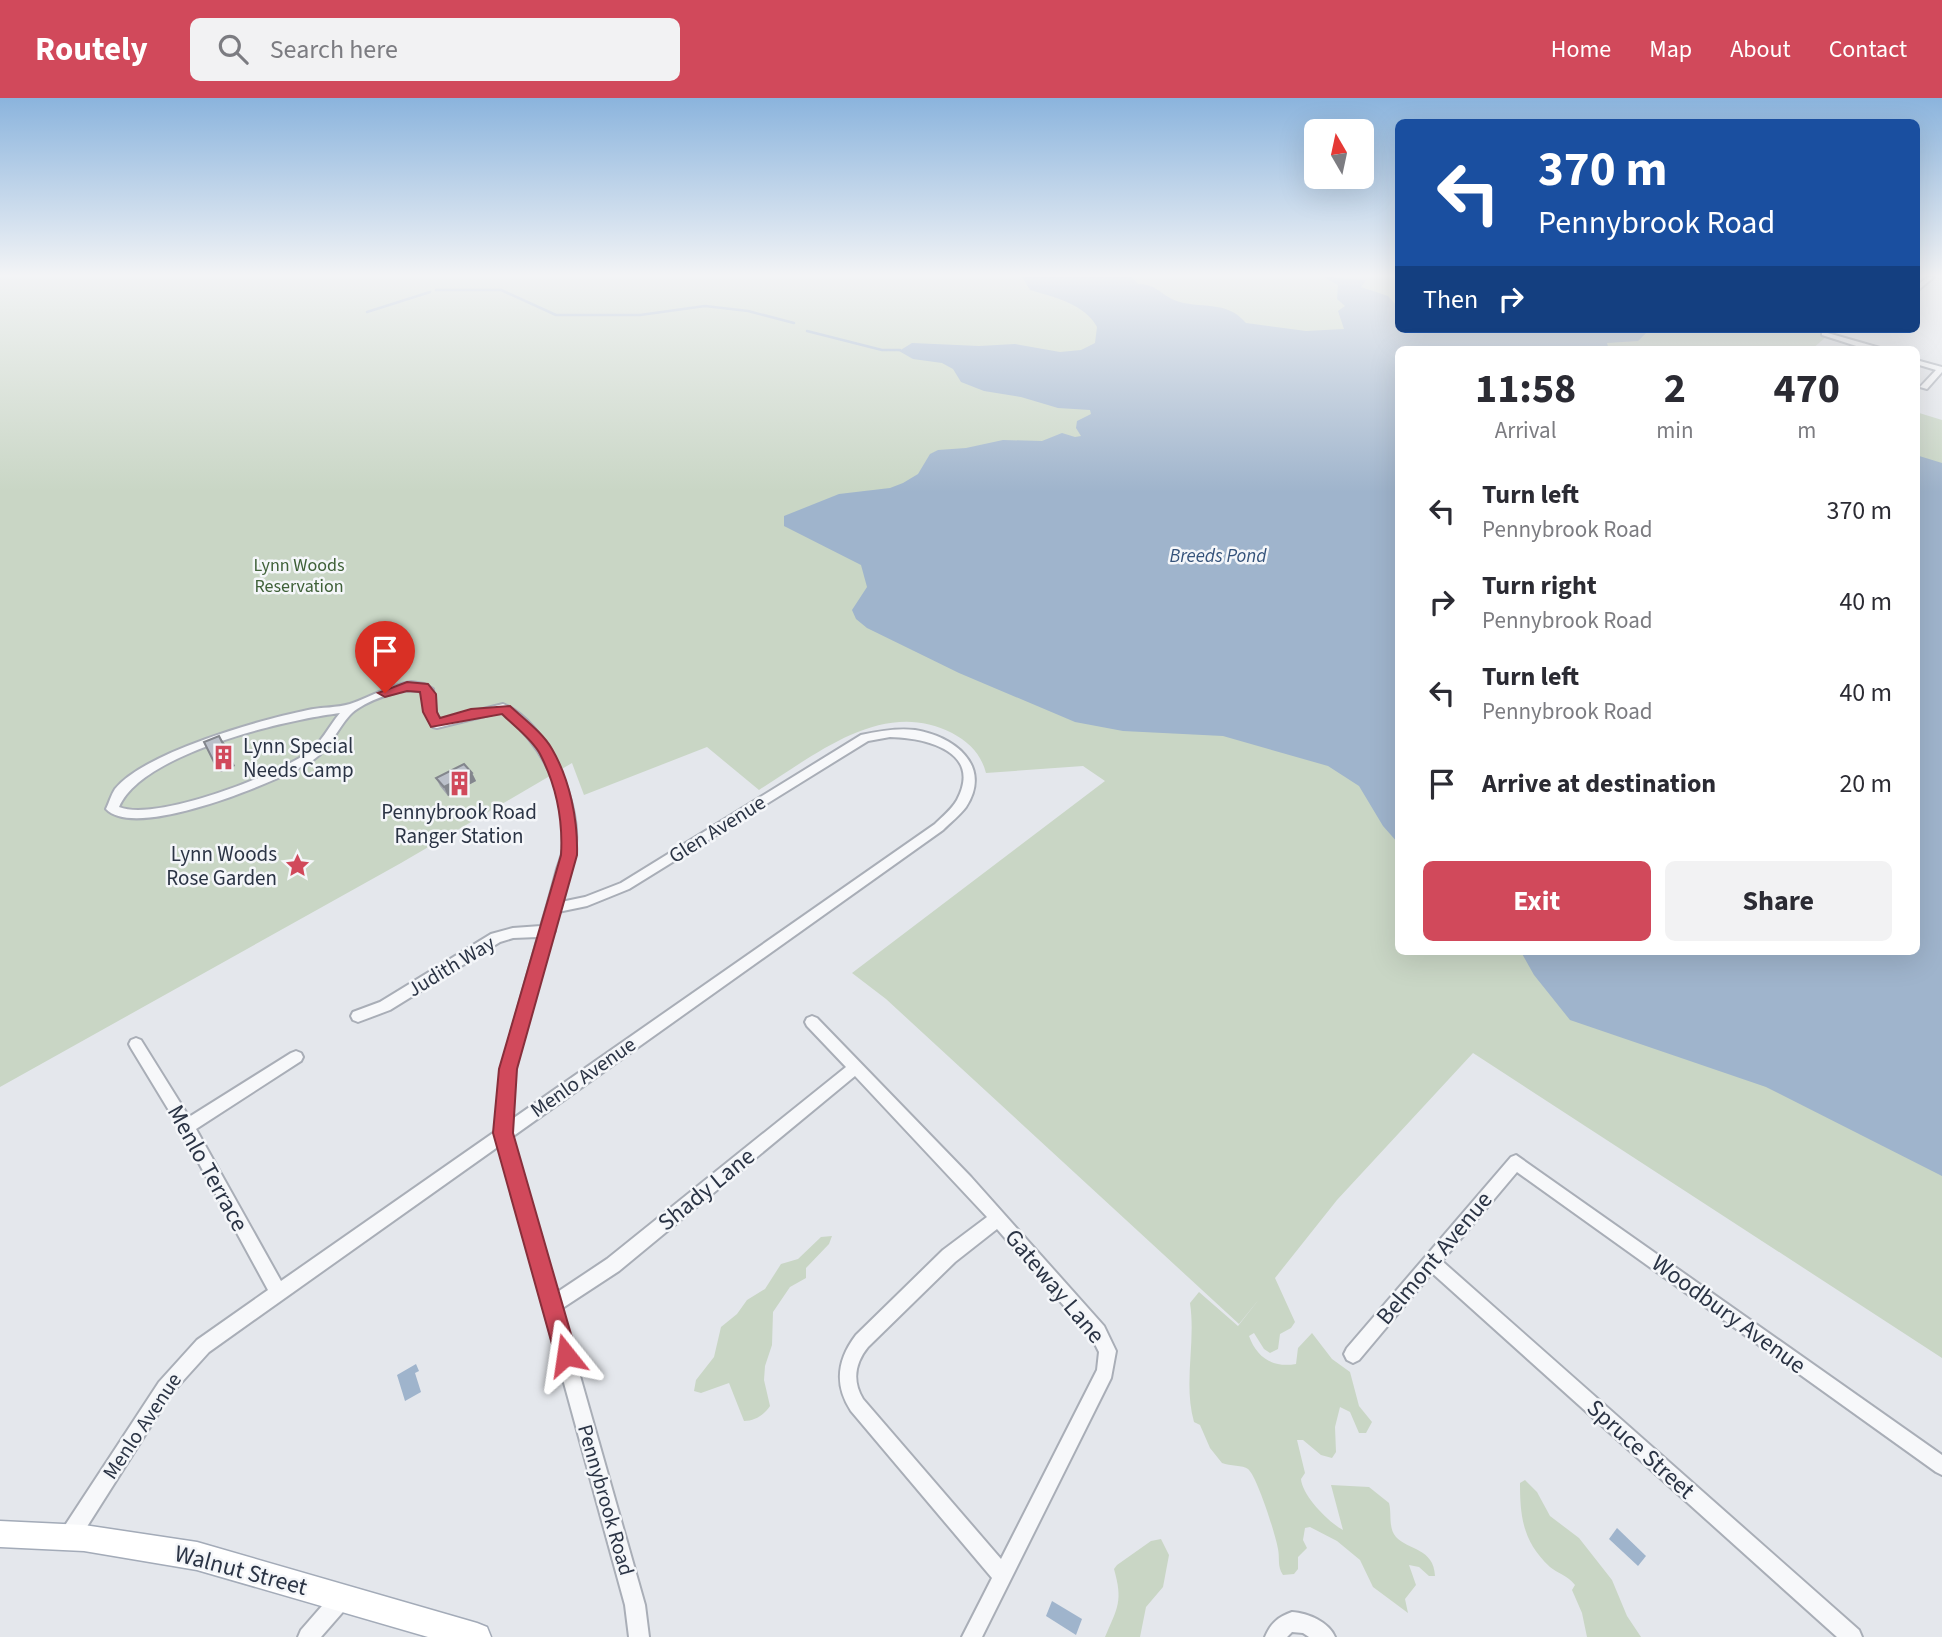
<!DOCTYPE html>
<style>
:root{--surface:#fff;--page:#f2f2f3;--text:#2b2b33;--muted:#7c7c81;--accent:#d1495b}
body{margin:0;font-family:"Source Sans 3",sans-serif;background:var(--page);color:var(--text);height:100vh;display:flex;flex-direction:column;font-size:26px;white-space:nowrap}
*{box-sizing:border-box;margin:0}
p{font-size:23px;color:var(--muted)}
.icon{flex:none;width:38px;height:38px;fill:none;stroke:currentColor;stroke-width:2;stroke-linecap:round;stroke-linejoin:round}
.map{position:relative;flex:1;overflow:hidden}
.details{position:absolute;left:1395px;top:248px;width:525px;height:609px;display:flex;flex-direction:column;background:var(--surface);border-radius:10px;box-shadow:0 7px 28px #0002}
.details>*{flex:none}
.hud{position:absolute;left:1395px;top:21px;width:525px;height:214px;border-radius:10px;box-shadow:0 7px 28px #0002;background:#1a4fa0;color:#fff;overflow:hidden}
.needle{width:46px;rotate:351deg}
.fabs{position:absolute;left:1304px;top:21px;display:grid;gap:14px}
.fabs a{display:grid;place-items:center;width:70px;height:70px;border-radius:10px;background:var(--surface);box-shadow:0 7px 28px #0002;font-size:35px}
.pin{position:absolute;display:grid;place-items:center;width:60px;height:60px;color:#fff;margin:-72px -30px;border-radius:50% 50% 50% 0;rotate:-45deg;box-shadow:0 0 7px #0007}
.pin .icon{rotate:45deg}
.me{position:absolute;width:77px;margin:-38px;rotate:345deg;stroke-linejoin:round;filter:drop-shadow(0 0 5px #0008)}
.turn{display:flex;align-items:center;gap:24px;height:147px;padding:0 28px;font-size:32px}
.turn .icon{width:91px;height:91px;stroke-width:2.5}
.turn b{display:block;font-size:49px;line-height:60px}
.then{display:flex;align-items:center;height:66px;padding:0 28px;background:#0003;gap:14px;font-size:26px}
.eta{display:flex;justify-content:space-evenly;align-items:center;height:119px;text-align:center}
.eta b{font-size:42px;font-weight:700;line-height:49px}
.cta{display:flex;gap:14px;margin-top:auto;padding:14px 28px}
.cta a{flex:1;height:80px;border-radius:10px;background:var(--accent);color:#fff;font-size:28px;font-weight:700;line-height:80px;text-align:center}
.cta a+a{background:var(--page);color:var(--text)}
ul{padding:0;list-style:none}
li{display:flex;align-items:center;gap:21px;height:91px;padding:0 28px}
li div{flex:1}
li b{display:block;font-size:26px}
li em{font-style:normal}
header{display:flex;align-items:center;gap:42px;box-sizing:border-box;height:98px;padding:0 35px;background:var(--accent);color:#fff}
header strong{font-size:33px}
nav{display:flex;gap:38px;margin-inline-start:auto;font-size:24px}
.search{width:490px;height:63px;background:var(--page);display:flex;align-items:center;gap:18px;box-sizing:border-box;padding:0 24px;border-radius:10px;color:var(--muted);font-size:26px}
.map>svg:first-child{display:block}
.green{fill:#c9d6c5}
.water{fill:#9fb4cc}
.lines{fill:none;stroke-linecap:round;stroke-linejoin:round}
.stream{stroke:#9fb4cc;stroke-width:2.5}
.minor-casing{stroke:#a9aeb7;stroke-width:4}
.primary-casing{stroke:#a3abb8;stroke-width:3}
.minor{fill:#f7f8fa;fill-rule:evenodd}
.primary{fill:#fff;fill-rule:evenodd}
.wall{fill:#a1a5ae}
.shaded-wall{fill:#83868d}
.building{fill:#bbc0ca;stroke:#83868d;stroke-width:2}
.route{fill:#d1495b;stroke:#882f3b;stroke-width:2}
.labels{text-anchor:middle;stroke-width:5;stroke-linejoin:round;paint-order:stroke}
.far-park-label{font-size:18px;fill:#3f6138;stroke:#f4f6f9}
.far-water-label{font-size:19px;font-style:italic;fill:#34527a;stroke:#f4f6f9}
.poi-label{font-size:21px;fill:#2b3445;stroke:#f4f6f9;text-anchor:start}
.street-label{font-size:21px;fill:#2b3445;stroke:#f4f6f9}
.near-street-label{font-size:24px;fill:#2b3445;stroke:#f4f6f9}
</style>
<header>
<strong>Routely</strong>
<div class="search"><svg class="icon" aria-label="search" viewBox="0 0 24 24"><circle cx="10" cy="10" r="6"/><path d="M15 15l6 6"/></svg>Search here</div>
<nav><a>Home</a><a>Map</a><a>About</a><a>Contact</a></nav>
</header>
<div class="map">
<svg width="1942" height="1539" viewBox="0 0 1942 1539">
<rect width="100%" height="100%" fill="#e4e7ec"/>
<g class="green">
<path d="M0 179H1398V231H1835L1811 252H1398V854H1916V314L1942 322V1260L1473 955 1337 1102 1275 1180 1295 1224 1291 1230 1280 1236 1278 1251 1270 1255 1264 1251 1254 1235 1249 1238C1257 1260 1273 1270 1296 1266L1298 1250 1312 1235 1332 1261 1350 1274 1359 1308 1372 1324 1366 1335H1359L1350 1314 1340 1309 1335 1329 1336 1354 1332 1360 1321 1357 1303 1342H1297L1305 1375 1301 1381C1302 1397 1328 1424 1343 1432L1331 1387 1369 1389 1389 1405C1392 1416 1388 1430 1396 1439 1408 1452 1434 1450 1435 1478H1429L1419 1469 1409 1467 1416 1487 1405 1501 1408 1515 1373 1489 1360 1462 1337 1443 1310 1429 1305 1430 1303 1442 1307 1450 1298 1459V1471L1294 1476 1283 1477C1277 1468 1280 1461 1278 1451 1276 1438 1257 1378 1248 1371 1243 1367 1230 1368 1222 1365L1210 1350 1200 1327 1194 1324C1183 1285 1196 1245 1190 1205L1199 1194 1238 1228 1260 1200 1239 1226 886 901 852 875 1105 683 1083 668 986 675C981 656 969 644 952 635 883 599 815 657 759 692L707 649 584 697 572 665 401 765 0 989Z"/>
<path d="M832 1138 829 1146 806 1170V1180L790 1189 773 1214 772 1247 765 1268 764 1282 770 1308C764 1317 755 1323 744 1323L729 1285 701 1295 694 1293 696 1282 714 1259 721 1229 737 1216 747 1202 765 1191 781 1166 798 1161 821 1139Z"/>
<path d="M1525 1382 1537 1394 1550 1418 1579 1440 1612 1482 1627 1518 1641 1539H1587L1582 1515 1572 1492 1575 1487C1567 1477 1557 1475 1550 1469 1523 1444 1520 1419 1520 1385Z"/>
<path d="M1161 1441 1169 1457 1163 1489 1146 1509 1140 1539H1105C1118 1509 1123 1503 1114 1471L1117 1467 1151 1443Z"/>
</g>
<g class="water">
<path d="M1022 179H1132L1138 186C1154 185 1161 196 1174 202 1200 212 1226 201 1246 225L1306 233 1344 231 1338 213 1345 208 1337 201 1338 187 1324 179 1366 182 1361 189 1388 198 1398 209V231H1650L1638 243 1607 245 1609 252H1398V745L1383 728 1359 688 1328 668 1223 638 1123 633 1075 624 959 575 867 530 856 521 852 512 867 489 861 467 784 428V418L839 396 890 390 903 385 918 376 930 356 938 352 966 350 1003 342 1042 343 1062 335 1075 339 1081 338 1076 330 1077 323 1091 316 1090 312 1058 310 1021 299 984 293 961 284 953 271 942 265 913 261 899 253 912 245 979 248 1015 246 1060 254 1081 252 1095 245 1097 229C1085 206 1054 199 1030 192Z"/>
<polygon points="1916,357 1942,365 1942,1078 1766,989 1570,922 1534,877 1521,854 1916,854"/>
<polygon points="416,1266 419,1273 415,1275 421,1294 405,1303 397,1277"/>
<polygon points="1617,1430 1646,1458 1638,1468 1609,1441"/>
<polygon points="1052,1503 1082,1521 1076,1537 1046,1518"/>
</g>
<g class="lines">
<g class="stream">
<polyline points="436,192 501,192 556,217 640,217 705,208 748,213 794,225"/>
<polyline points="367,214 430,194"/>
<polyline points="807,233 882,252 900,252"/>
</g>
<defs>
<g id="minor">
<polygon points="1928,179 1934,179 1916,194 1916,188"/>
<polygon points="1824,234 1880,250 1881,252 1869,252 1822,237 1822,235"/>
<polygon points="1916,262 1942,269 1942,274 1927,291 1920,289 1936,272 1916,266"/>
<path d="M411 584 424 586 433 591 435 614 440 622 503 606C547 624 579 701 576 745 575 765 566 785 561 804L585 799 621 785 861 637C879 633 897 630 915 632 953 638 993 667 966 709 960 717 950 725 943 732L512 1039 556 1195 607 1161 846 969 807 928 805 924 807 920 812 918 817 920 971 1079 1104 1228 1116 1253 1111 1280 982 1539H962L992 1480 851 1313C834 1287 837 1262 856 1237L943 1152 987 1119 855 978 619 1173 561 1211 645 1507 649 1539H629L625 1507 499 1048 209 1254 171 1296 76 1446 69 1448 62 1446 60 1439 62 1432 159 1284 197 1242 268 1192 182 1034 131 950 129 946 131 942 136 940 141 942 189 1019 291 955 296 953 301 955 303 959 301 963 196 1031 281 1183 496 1033 501 971 538 839 513 840 500 844 390 912 358 924 353 922 351 918 353 914 380 904 491 836 513 830 541 828C547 809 552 790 557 771 560 763 563 754 564 745 567 695 541 644 501 614L437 630 433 629 425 614 424 595C407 586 362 604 350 617 337 631 330 651 313 662 280 683 136 743 106 711 109 705 111 697 115 691 145 654 260 622 308 612 322 609 337 610 350 606 371 599 389 587 411 584ZM340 615C329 628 321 646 306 656 273 678 156 724 119 709 142 655 285 622 340 615ZM890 639C926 640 983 653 957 702 952 711 942 719 935 726L511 1022 515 971 552 837 555 833 554 830 558 814 587 808 629 791 868 643ZM997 1131 1092 1240 1099 1254 1097 1272 1001 1461 863 1301C852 1283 855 1265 868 1249L955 1164Z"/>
<polygon points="1516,1057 1942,1357 1942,1377 1936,1374 1517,1074 1442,1163 1859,1532 1862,1539 1837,1539 1432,1175 1359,1262 1353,1265 1347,1262 1344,1256 1347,1250 1511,1059"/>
<polygon points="342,1490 349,1493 352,1500 349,1507 321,1539 298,1539 301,1532 335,1493"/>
<path d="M1292 1514C1308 1515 1329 1524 1335 1539H1309L1303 1535 1292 1534 1287 1539H1265C1271 1525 1278 1519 1292 1514Z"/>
</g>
<polygon id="primary" points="0,1423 84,1427 197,1444 477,1525 487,1529 491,1539 428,1539 197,1472 84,1453 0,1449"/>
</defs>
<use href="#minor" class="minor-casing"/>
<use href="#primary" class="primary-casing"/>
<use href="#minor" class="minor"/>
<use href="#primary" class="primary"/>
</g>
<polygon class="wall" points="472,675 476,683 448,698 440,688 436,680"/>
<g class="shaded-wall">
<polygon points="219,638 225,646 235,668 221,674 215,666"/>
<polygon points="472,675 476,683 448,698 444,689"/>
</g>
<g class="building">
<polygon points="219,638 230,660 215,666 204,644"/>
<polygon points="464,666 472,675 444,689 436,680"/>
</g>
<linearGradient id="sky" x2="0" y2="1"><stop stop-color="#8bb4dd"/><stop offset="0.45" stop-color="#f3f4f6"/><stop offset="1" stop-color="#f3f4f6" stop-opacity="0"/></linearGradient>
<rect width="1942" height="394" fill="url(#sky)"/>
<path class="route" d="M407 584 428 586 436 596 437 614 440 620 471 611 510 608C524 621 543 635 552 651 570 682 578 722 577 757L517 971 513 1035 577 1257 574 1265 566 1268 558 1265 555 1257 493 1035 499 971 561 757C563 723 556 687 540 656 532 641 514 628 502 616L431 629 423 614 420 594 407 593 385 599 378 595Z"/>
<defs>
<symbol id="building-bare" viewBox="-9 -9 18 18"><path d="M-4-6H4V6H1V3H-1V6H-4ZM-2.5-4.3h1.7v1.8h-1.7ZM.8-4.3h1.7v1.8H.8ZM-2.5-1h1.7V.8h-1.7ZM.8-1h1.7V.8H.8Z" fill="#d1495b" stroke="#f4f6f9" stroke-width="2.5" paint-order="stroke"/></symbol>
<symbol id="sight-bare" viewBox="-9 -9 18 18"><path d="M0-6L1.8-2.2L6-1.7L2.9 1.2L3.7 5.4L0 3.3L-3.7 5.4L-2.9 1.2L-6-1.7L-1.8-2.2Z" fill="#d1495b" stroke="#f4f6f9" stroke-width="2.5" paint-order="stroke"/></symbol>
</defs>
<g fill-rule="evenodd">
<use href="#building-bare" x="206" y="642" width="35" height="35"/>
<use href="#building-bare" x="442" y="668" width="35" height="35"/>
<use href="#sight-bare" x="280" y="750" width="35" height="35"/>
</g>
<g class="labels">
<g class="far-park-label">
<text x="299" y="473">Lynn Woods<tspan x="299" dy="21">Reservation</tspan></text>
</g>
<g class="far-water-label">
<text x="1218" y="464">Breeds Pond</text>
</g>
<g class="poi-label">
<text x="243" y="655">Lynn Special<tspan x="243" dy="24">Needs Camp</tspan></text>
<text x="459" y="721" text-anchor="middle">Pennybrook Road<tspan x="459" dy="24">Ranger Station</tspan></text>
<text x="277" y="763" text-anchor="end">Lynn Woods<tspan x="277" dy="24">Rose Garden</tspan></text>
</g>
<g class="street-label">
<text transform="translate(717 731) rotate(-32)" y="7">Glen Avenue</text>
<text transform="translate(451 868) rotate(-31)" y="7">Judith Way</text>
<text transform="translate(583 979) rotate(-35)" y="7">Menlo Avenue</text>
<text transform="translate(142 1328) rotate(-56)" y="7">Menlo Avenue</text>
<text transform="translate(606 1402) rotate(74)" y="7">Pennybrook Road</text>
</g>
<g class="near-street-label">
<text transform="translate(208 1070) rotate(61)" y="8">Menlo Terrace</text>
<text transform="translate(706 1091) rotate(-39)" y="8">Shady Lane</text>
<text transform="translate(1434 1160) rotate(-50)" y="8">Belmont Avenue</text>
<text transform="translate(1055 1188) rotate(50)" y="8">Gateway Lane</text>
<text transform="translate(1729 1216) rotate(36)" y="8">Woodbury Avenue</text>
<text transform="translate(1641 1351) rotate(42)" y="8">Spruce Street</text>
<text transform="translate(241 1472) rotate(15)" y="8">Walnut Street</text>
</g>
</g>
</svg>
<div class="fabs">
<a><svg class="needle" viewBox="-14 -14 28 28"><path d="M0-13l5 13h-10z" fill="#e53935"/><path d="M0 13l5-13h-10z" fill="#7c7c81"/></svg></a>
</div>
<div class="pin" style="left:385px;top:595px;background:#d93025"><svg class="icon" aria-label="arrive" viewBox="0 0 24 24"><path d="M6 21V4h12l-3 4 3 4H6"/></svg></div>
<svg class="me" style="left:566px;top:1257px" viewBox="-20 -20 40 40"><path d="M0-17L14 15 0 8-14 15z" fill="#d1495b" stroke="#fff" stroke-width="4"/></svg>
<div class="hud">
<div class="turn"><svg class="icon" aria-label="left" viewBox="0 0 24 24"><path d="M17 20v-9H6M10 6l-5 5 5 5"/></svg><div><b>370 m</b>Pennybrook Road</div></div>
<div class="then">Then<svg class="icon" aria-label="right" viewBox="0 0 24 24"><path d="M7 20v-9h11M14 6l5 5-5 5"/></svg></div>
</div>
<section class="details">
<div class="eta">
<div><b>11:58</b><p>Arrival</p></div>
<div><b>2</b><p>min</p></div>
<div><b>470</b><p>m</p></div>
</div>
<ul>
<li><svg class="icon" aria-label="left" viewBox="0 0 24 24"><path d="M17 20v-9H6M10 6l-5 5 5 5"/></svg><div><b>Turn left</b><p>Pennybrook Road</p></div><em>370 m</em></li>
<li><svg class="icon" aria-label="right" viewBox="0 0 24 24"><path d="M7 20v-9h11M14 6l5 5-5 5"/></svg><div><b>Turn right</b><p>Pennybrook Road</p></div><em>40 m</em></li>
<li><svg class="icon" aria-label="left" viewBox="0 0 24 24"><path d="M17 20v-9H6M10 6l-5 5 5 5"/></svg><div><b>Turn left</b><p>Pennybrook Road</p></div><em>40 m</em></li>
<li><svg class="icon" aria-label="arrive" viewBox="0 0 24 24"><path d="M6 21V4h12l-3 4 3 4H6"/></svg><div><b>Arrive at destination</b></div><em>20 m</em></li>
</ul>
<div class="cta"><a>Exit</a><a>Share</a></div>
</section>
</div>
